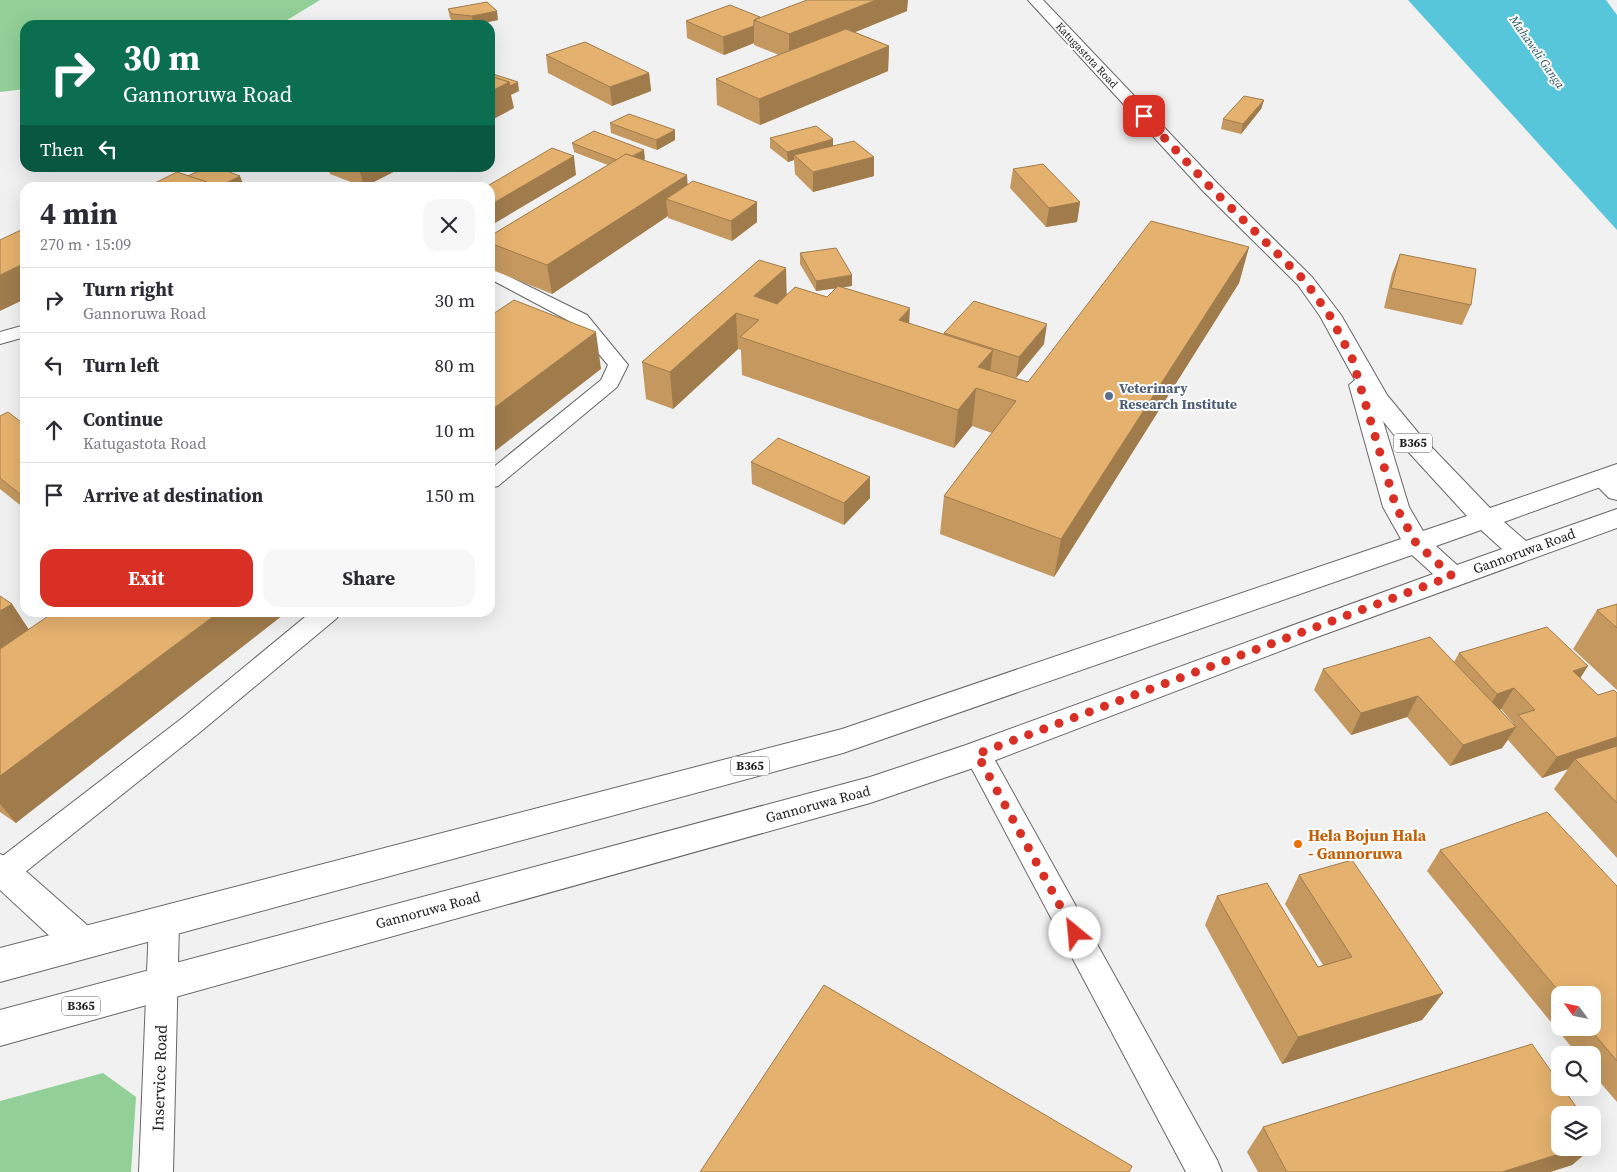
<!DOCTYPE html>
<meta charset="utf-8">
<style>
:root{--surface:#fff;--page:#f7f7f7;--text:#2b2b33;--muted:#7c7c81;--line:#e1e1e2;--accent:#d93025}
body{margin:0;font-family:"Source Serif 4",serif;background:var(--page);color:var(--text);height:100vh;display:flex;flex-direction:column;font-size:19px;white-space:nowrap}
*{box-sizing:border-box;margin:0}
p{font-size:16px;color:var(--muted)}
.icon{flex:none;width:28px;height:28px;fill:none;stroke:currentColor;stroke-width:2;stroke-linecap:round;stroke-linejoin:round}
.map{position:relative;flex:1;overflow:hidden}
.side{position:absolute;left:20px;top:182px;width:475px;height:435px;display:flex;flex-direction:column;background:var(--surface);border-radius:15px;box-shadow:0 5px 20px #0002}
.side>*{flex:none}
.banner{position:absolute;left:20px;top:20px;width:475px;height:152px;border-radius:15px;box-shadow:0 5px 20px #0002;background:#0b6e4f;color:#fff;overflow:hidden}
.needle{width:32px;rotate:303deg}
.controls{position:absolute;left:1551px;top:986px;display:grid;gap:10px}
.controls a{display:grid;place-items:center;width:50px;height:50px;border-radius:10px;background:var(--surface);box-shadow:0 5px 20px #0002;font-size:25px}
.pin{position:absolute;display:grid;place-items:center;width:42px;height:42px;color:#fff;margin:-21px;border-radius:10px;box-shadow:0 2px 8px #0006}
.me{position:absolute;width:55px;margin:-28px;rotate:332deg;stroke-linejoin:round;filter:drop-shadow(0 0 4px #0008)}
.turn{display:flex;align-items:center;gap:18px;height:105px;padding:0 20px;font-size:22px}
.turn .icon{width:65px;height:65px;stroke-width:2.5}
.turn b{display:block;font-size:35px;line-height:42px}
.then{display:flex;align-items:center;height:48px;padding:0 20px;background:#0003;gap:10px;font-size:19px}
.round{display:grid;place-items:center;flex:none;width:52px;height:52px;border-radius:15px;background:var(--page)}
.overview{display:flex;align-items:center;justify-content:space-between;height:85px;padding:0 20px}
h1{font-size:30px;font-weight:700;line-height:38px}
.primary-button{display:flex;gap:10px;margin-top:auto;padding:10px 20px}
.primary-button a{flex:1;height:58px;border-radius:15px;background:var(--accent);color:#fff;font-size:20px;font-weight:700;line-height:58px;text-align:center}
.primary-button a+a{background:var(--page);color:var(--text)}
ul{padding:0;list-style:none}
li{display:flex;align-items:center;gap:15px;height:65px;padding:0 20px;border-top:1px solid var(--line)}
li div{flex:1}
li b{display:block;font-size:19px}
li em{font-style:normal}
.map>svg:first-child{display:block}
.green{fill:#92d097}
.water{fill:#57c5da}
.lines{fill:none;stroke-linecap:round;stroke-linejoin:round}
.lane-casing{stroke:#666;stroke-width:2}
.street-casing{stroke:#666;stroke-width:2}
.primary-casing{stroke:#666;stroke-width:2}
.lane{fill:#fff;fill-rule:evenodd}
.street{fill:#fff;fill-rule:evenodd}
.primary{fill:#fff;fill-rule:evenodd}
.wall{fill:#c4985f;fill-rule:evenodd}
.shaded-wall{fill:#a07c4d}
.building{fill:#e4b16e;stroke:#a07c4d}
.route{stroke:#d93025;stroke-width:9;stroke-dasharray:0 16.2}
.service-dot{fill:#5c6f8a;stroke:#fefeff;stroke-width:2}
.food-dot{fill:#e8710a;stroke:#fefeff;stroke-width:2}
.labels{text-anchor:middle;stroke-width:4;stroke-linejoin:round;paint-order:stroke}
.far-street-label{font-size:11px;fill:#202020;stroke:#fefeff}
.far-water-label{font-size:12px;font-style:italic;fill:#285760;stroke:#fefeff}
.shield{fill:#fefeff;stroke:#636363;stroke-width:1}
.shield-label{font-size:12px;font-weight:bold;fill:#202020}
.service-label{font-size:14px;font-weight:bold;fill:#4e5e75;stroke:#fefeff;text-anchor:start}
.street-label{font-size:14px;fill:#202020;stroke:#fefeff}
.near-food-label{font-size:16px;font-weight:bold;fill:#c56008;stroke:#fefeff;text-anchor:start}
.near-street-label{font-size:16px;fill:#202020;stroke:#fefeff}
</style>
<div class="map">
<svg width="1617" height="1172" viewBox="0 0 1617 1172">
<rect width="100%" height="100%" fill="#f1f1f2"/>
<g class="green">
<polygon points="0,0 320,0 279,25 25,25 25,89 0,92"/>
<polygon points="103,1073 136,1097 131,1172 0,1172 0,1101"/>
</g>
<polygon class="water" points="1408,0 1606,0 1617,15 1617,230"/>
<g class="lines">
<defs>
<g id="lane">
<polygon points="490,267 587,315 628,365 617,387 498,486 490,488 490,470 601,380 608,365 573,323 490,279"/>
<polygon points="25,325 25,337 0,344 0,332"/>
<polygon points="1600,471 1608,473 1617,481 1617,500 1609,498 1589,478 1592,473"/>
<polygon points="311,612 340,612 337,618 199,733 14,881 4,885 0,883 0,858 181,719"/>
<polygon points="977,743 987,746 1217,1160 1222,1172 1186,1172 964,754 967,746"/>
<polygon points="164,909 175,913 179,923 173,1172 139,1172 149,923 153,913"/>
</g>
<polygon id="street" points="0,854 12,859 95,932 100,943 95,954 82,959 69,954 0,890"/>
<path id="primary" d="M1028 0H1043L1218 184 1312 277 1341 315 1387 395 1420 435 1490 508 1617 464V481L1504 522 1526 541 1617 509V528L1317 637 988 763 870 803 0 1046V1010L870 777 966 745 1433 574 1412 555 843 753 0 982V948L842 729 1401 539 1383 507 1349 385 1355 380 1320 316 1298 285 1204 192ZM1383 421 1402 445 1467 516 1423 531 1409 507ZM1481 530 1502 549 1457 565 1436 546Z"/>
</defs>
<use href="#lane" class="lane-casing"/>
<use href="#street" class="street-casing"/>
<use href="#primary" class="primary-casing"/>
<use href="#lane" class="lane"/>
<use href="#street" class="street"/>
<use href="#primary" class="primary"/>
</g>
<g class="wall">
<polygon points="448,9 498,20 474,25 454,23 450,18"/>
<polygon points="907,11 855,32 889,46 888,71 760,125 717,105 716,79 779,55 754,45 754,43 724,55 687,38 686,21"/>
<polygon points="546,55 649,73 651,91 612,106 548,73"/>
<polygon points="1264,100 1261,109 1241,134 1221,129 1223,119"/>
<polygon points="610,123 675,140 657,150 611,133"/>
<polygon points="770,138 833,139 833,146 874,157 874,176 813,192 795,174 794,160 788,162 770,148"/>
<polygon points="572,143 645,159 643,160 688,185 757,202 757,222 732,241 668,218 668,216 552,294 490,269 490,236 608,165 574,152"/>
<polygon points="328,168 401,168 364,187 330,174"/>
<polygon points="1013,169 1080,202 1077,222 1046,227 1010,188"/>
<polygon points="1249,247 1239,283 1054,577 940,534 944,496 992,433 972,426 954,448 742,375 741,350 738,349 673,409 646,399 642,362 786,268 786,295 827,297 837,288 816,291 800,264 800,253 852,275 852,286 841,287 909,324 943,334 944,333 1044,344 1016,378 990,370 1028,382"/>
<polygon points="1400,254 1471,305 1462,325 1384,308 1392,274"/>
<polygon points="0,416 25,425 25,509 0,489"/>
<polygon points="751,462 870,498 844,525 752,484"/>
<polygon points="0,596 12,604 29,630 16,823 0,812"/>
<polygon points="1617,604 1617,690 1573,649 1597,610"/>
<path d="M1459 653 1580 678 1598 695 1617 693V858L1554 789 1568 769 1542 778 1508 740 1502 748 1450 766 1407 717 1351 735 1314 690 1323 669 1454 662ZM1501 709 1513 723V724L1500 710Z"/>
<path d="M1440 850 1617 886V1102L1592 1073V1055H1578L1427 871ZM1560 995H1592V1028H1560Z"/>
<polygon points="1299,875 1443,993 1422,1020 1282,1064 1205,925 1217,896 1318,967 1323,965 1285,904"/>
<polygon points="1263,1127 1560,1148 1592,1148 1572,1165 1550,1172 1258,1172 1247,1152"/>
</g>
<g class="shaded-wall">
<polygon points="876,0 908,0 907,11 789,59 789,34"/>
<polygon points="497,11 498,20 473,25 472,16"/>
<polygon points="754,26 754,43 724,55 723,37"/>
<polygon points="889,46 888,71 760,125 759,99"/>
<polygon points="649,73 651,91 612,106 610,87"/>
<polygon points="509,82 518,82 519,91 511,95 514,108 490,121 490,92"/>
<polygon points="1264,100 1261,109 1241,134 1243,124"/>
<polygon points="675,130 675,140 657,150 656,140"/>
<polygon points="833,139 833,149 794,155 794,160 788,162 787,152"/>
<polygon points="644,150 645,159 623,171 622,162"/>
<polygon points="574,156 576,175 490,226 490,205"/>
<polygon points="874,157 874,176 813,192 813,172"/>
<polygon points="359,168 401,168 364,187"/>
<polygon points="687,175 689,202 666,199 668,216 552,294 547,265"/>
<polygon points="240,176 244,186 240,188 216,188"/>
<polygon points="207,182 208,188 196,188"/>
<polygon points="757,202 757,222 732,241 731,221"/>
<polygon points="1080,202 1077,222 1046,227 1049,208"/>
<polygon points="1249,247 1239,283 1054,577 1061,539"/>
<polygon points="25,263 25,299 0,311 0,275"/>
<polygon points="786,268 787,304 759,320 754,296"/>
<polygon points="852,275 852,286 816,291 816,281"/>
<polygon points="910,308 908,345 899,320"/>
<polygon points="736,313 738,349 673,409 670,372"/>
<polygon points="1047,324 1044,344 1016,378 1019,357"/>
<polygon points="596,332 601,369 490,455 490,411"/>
<polygon points="993,350 988,387 976,388 972,426 954,448 958,410 978,367"/>
<polygon points="870,477 870,498 844,525 844,503"/>
<polygon points="12,604 37,642 0,667 0,611"/>
<polygon points="219,612 287,612 16,823 0,804 0,776"/>
<polygon points="1588,666 1574,688 1573,671"/>
<polygon points="1514,688 1501,709 1485,715 1497,694"/>
<polygon points="1418,696 1407,717 1351,735 1361,713"/>
<polygon points="1516,727 1502,748 1450,766 1463,745"/>
<polygon points="1617,737 1617,753 1575,759 1568,769 1542,778 1557,757"/>
<polygon points="1443,993 1422,1020 1282,1064 1298,1037"/>
<polygon points="1600,1140 1592,1147 1592,1143"/>
<polygon points="1578,1148 1592,1148 1572,1165 1550,1172 1502,1172"/>
</g>
<g class="building">
<polygon points="807,0 876,0 789,34 754,20"/>
<polygon points="487,2 497,11 472,16 452,14 448,9"/>
<polygon points="730,5 760,17 754,20 754,26 723,37 686,21"/>
<polygon points="846,29 889,46 759,99 716,79"/>
<polygon points="585,42 649,73 610,87 546,55"/>
<polygon points="490,73 518,82 510,86 509,82 490,76"/>
<polygon points="490,76 509,82 490,92"/>
<polygon points="1244,96 1264,100 1243,124 1223,119"/>
<polygon points="629,114 675,130 656,140 610,123"/>
<polygon points="816,126 833,139 787,152 770,138"/>
<polygon points="594,131 644,150 632,156 626,154 617,160 572,143"/>
<polygon points="854,141 874,157 813,172 794,155"/>
<polygon points="552,148 574,156 490,205 490,188 484,188"/>
<polygon points="626,154 687,175 547,265 490,243 490,236"/>
<polygon points="1043,164 1080,202 1049,208 1013,169"/>
<polygon points="205,168 219,168 240,176 216,188 210,188 208,187 207,182 188,176"/>
<polygon points="177,172 207,182 196,188 145,188"/>
<polygon points="693,181 757,202 731,221 666,199"/>
<polygon points="1151,221 1249,247 1061,539 944,496 1016,401 976,388 958,410 740,337 759,320 736,313 670,372 642,362 759,260 786,268 754,296 777,304 795,287 827,297 838,286 910,308 899,320 993,350 978,367 1028,382"/>
<polygon points="25,228 25,263 0,275 0,240"/>
<polygon points="836,248 852,275 816,281 800,253"/>
<polygon points="1400,254 1476,269 1471,305 1391,288"/>
<polygon points="514,300 596,332 490,411 490,316"/>
<polygon points="974,301 1047,324 1019,357 944,333"/>
<polygon points="8,412 25,425 25,498 0,478 0,416"/>
<polygon points="778,438 870,477 844,503 751,462"/>
<polygon points="0,596 12,604 0,611"/>
<polygon points="1617,604 1617,628 1597,610"/>
<polygon points="54,612 219,612 0,776 0,649"/>
<polygon points="1547,627 1588,666 1573,671 1598,695 1614,690 1617,693 1617,737 1557,757 1518,715 1535,710 1514,688 1497,694 1459,653"/>
<polygon points="1430,637 1516,727 1463,745 1418,696 1361,713 1323,669"/>
<polygon points="1617,746 1617,803 1575,759"/>
<polygon points="1547,812 1617,886 1617,1061 1589,1028 1592,1028 1592,995 1562,995 1440,850"/>
<polygon points="1352,860 1443,993 1298,1037 1217,896 1267,883 1318,967 1352,957 1299,875"/>
<polygon points="824,985 1132,1166 1129,1172 700,1172"/>
<polygon points="1532,1044 1560,1084 1560,1088 1563,1088 1582,1115 1560,1115 1560,1148 1578,1148 1502,1172 1287,1172 1263,1127"/>
<polygon points="1592,1130 1600,1140 1592,1143"/>
</g>
<g class="lines">
<polyline class="route" points="1075,933 977,754 1452,576 1416,543 1396,507 1352,358 1330,316 1305,281 1211,188 1144,116"/>
</g>
<circle class="service-dot" cx="1109" cy="396" r="5"/>
<circle class="food-dot" cx="1298" cy="844" r="5"/>
<g class="labels">
<g class="far-street-label">
<text transform="translate(1087 55) rotate(47)" y="4">Katugastota Road</text>
</g>
<g class="far-water-label">
<text transform="translate(1537 52) rotate(55)" y="4">Mahaweli Ganga</text>
</g>
<g class="shield">
<rect x="1394" y="433.5" width="38" height="19" rx="4"/>
<rect x="731" y="756.5" width="38" height="19" rx="4"/>
<rect x="62" y="996.5" width="38" height="19" rx="4"/>
</g>
<g class="shield-label">
<text x="1413" y="447">B365</text>
<text x="750" y="770">B365</text>
<text x="81" y="1010">B365</text>
</g>
<g class="service-label">
<text x="1119" y="393">Veterinary<tspan x="1119" dy="16">Research Institute</tspan></text>
</g>
<g class="street-label">
<text transform="translate(1524 551) rotate(-20)" y="5">Gannoruwa Road</text>
<text transform="translate(818 804) rotate(-15)" y="5">Gannoruwa Road</text>
<text transform="translate(428 910) rotate(-15)" y="5">Gannoruwa Road</text>
</g>
<g class="near-food-label">
<text x="1308" y="841">Hela Bojun Hala<tspan x="1308" dy="18">- Gannoruwa</tspan></text>
</g>
<g class="near-street-label">
<text transform="translate(159 1078) rotate(-88)" y="6">Inservice Road</text>
</g>
</g>
</svg>
<div class="controls">
<a><svg class="needle" viewBox="-14 -14 28 28"><path d="M0-13l5 13h-10z" fill="#e53935"/><path d="M0 13l5-13h-10z" fill="#7c7c81"/></svg></a>
<a><svg class="icon" aria-label="search" viewBox="0 0 24 24"><circle cx="10" cy="10" r="6"/><path d="M15 15l6 6"/></svg></a>
<a><svg class="icon" aria-label="layers" viewBox="0 0 24 24"><path d="M12 4l9 5-9 5-9-5zM3 14l9 5 9-5"/></svg></a>
</div>
<div class="pin" style="left:1144px;top:116px;background:#d93025"><svg class="icon" aria-label="arrive" viewBox="0 0 24 24"><path d="M6 21V4h12l-3 4 3 4H6"/></svg></div>
<svg class="me" style="left:1075px;top:933px" viewBox="-20 -20 40 40"><circle r="19" fill="#fff"/><path d="M0-13L10 11 0 6-10 11z" fill="#d93025"/></svg>
<div class="banner">
<div class="turn"><svg class="icon" aria-label="right" viewBox="0 0 24 24"><path d="M7 20v-9h11M14 6l5 5-5 5"/></svg><div><b>30 m</b>Gannoruwa Road</div></div>
<div class="then">Then<svg class="icon" aria-label="left" viewBox="0 0 24 24"><path d="M17 20v-9H6M10 6l-5 5 5 5"/></svg></div>
</div>
<section class="side">
<div class="overview"><div><h1>4 min</h1><p>270 m · 15:09</p></div><a class="round"><svg class="icon" aria-label="close" viewBox="0 0 24 24"><path d="M6 6l12 12M18 6L6 18"/></svg></a></div>
<ul>
<li><svg class="icon" aria-label="right" viewBox="0 0 24 24"><path d="M7 20v-9h11M14 6l5 5-5 5"/></svg><div><b>Turn right</b><p>Gannoruwa Road</p></div><em>30 m</em></li>
<li><svg class="icon" aria-label="left" viewBox="0 0 24 24"><path d="M17 20v-9H6M10 6l-5 5 5 5"/></svg><div><b>Turn left</b></div><em>80 m</em></li>
<li><svg class="icon" aria-label="ahead" viewBox="0 0 24 24"><path d="M12 20V5M6 11l6-6 6 6"/></svg><div><b>Continue</b><p>Katugastota Road</p></div><em>10 m</em></li>
<li><svg class="icon" aria-label="arrive" viewBox="0 0 24 24"><path d="M6 21V4h12l-3 4 3 4H6"/></svg><div><b>Arrive at destination</b></div><em>150 m</em></li>
</ul>
<div class="primary-button"><a>Exit</a><a>Share</a></div>
</section>
</div>
